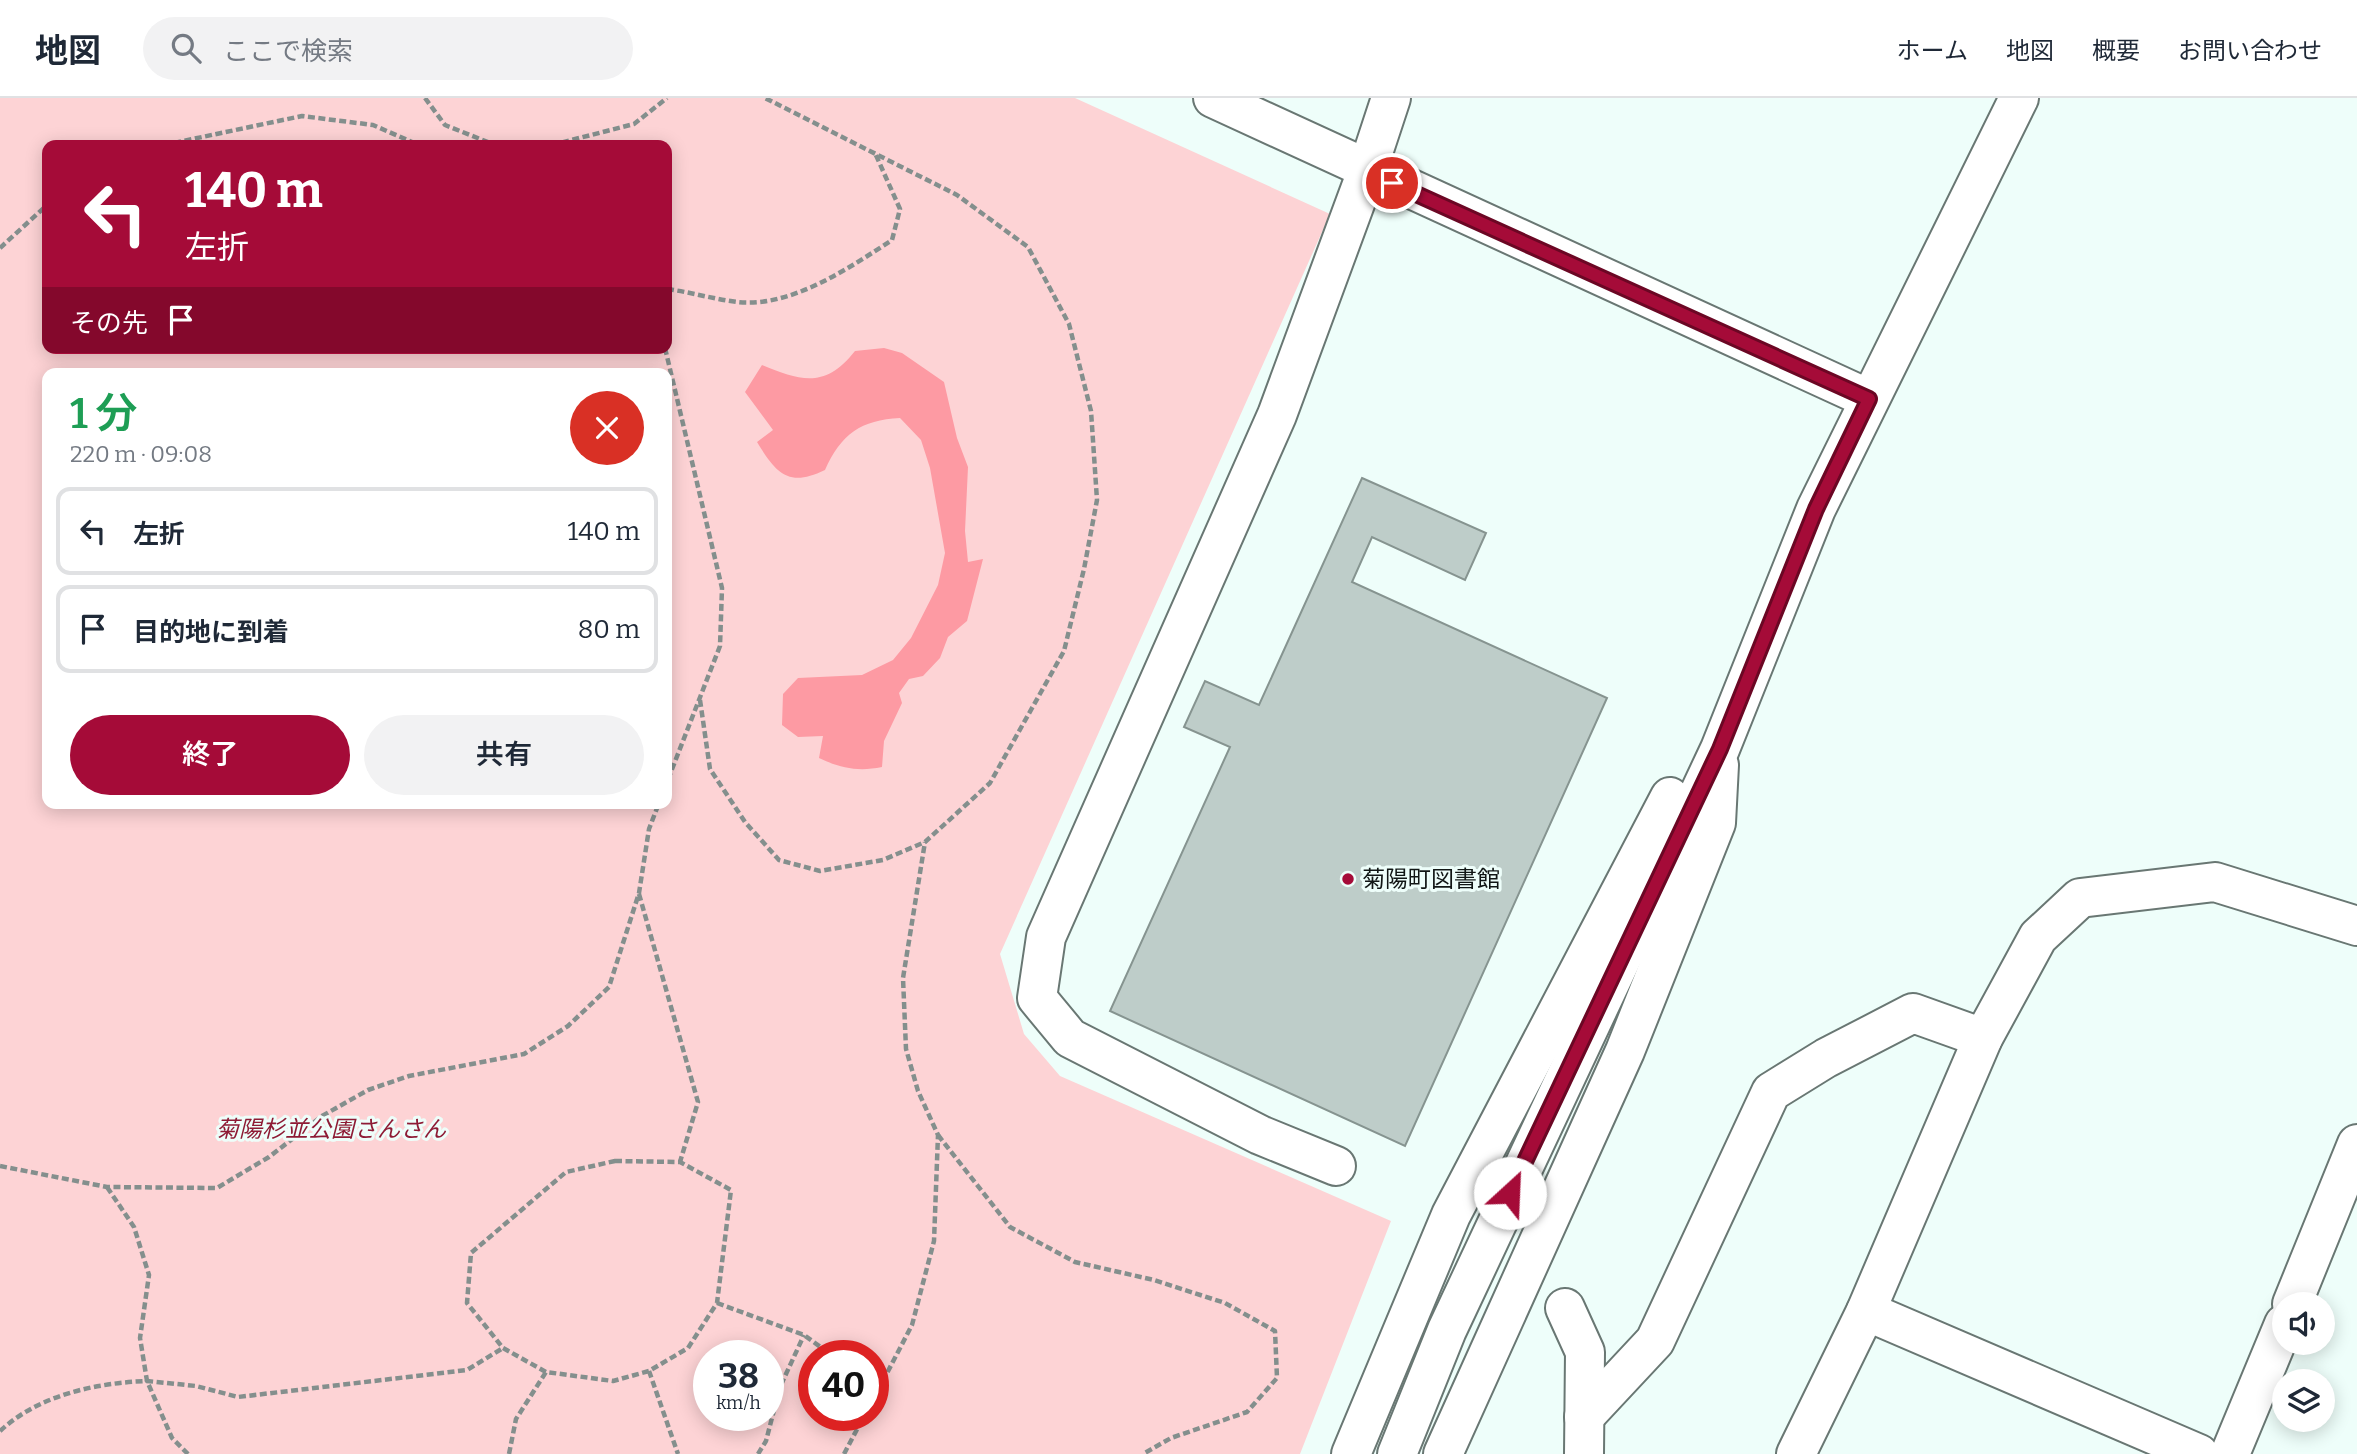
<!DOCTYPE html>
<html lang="ja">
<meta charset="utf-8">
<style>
:root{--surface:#fff;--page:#f2f2f3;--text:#1f2937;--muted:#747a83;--line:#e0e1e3;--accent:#a50b38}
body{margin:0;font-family:Bitter,"Noto Sans JP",serif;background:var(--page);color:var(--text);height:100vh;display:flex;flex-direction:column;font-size:26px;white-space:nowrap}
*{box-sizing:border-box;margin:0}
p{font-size:23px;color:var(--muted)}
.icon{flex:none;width:38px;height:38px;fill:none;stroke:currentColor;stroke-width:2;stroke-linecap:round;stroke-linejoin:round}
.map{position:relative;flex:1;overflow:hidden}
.drawer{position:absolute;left:42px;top:270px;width:630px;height:441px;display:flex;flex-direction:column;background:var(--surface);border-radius:14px;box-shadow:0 4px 18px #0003}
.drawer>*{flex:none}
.banner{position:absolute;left:42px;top:42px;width:630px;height:214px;border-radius:14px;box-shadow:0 4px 18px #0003;background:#a50b38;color:#fff;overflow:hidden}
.buttons{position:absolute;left:2272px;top:1194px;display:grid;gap:14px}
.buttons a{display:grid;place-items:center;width:63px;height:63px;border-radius:50%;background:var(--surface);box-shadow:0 4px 18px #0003;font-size:35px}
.speed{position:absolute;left:693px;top:1242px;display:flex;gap:14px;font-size:35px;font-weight:700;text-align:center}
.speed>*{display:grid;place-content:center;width:91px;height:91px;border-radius:50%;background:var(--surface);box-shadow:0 4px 18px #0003;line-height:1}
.speed small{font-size:18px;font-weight:400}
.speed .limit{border:10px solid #d22;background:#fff;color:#111}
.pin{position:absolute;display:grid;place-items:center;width:60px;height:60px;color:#fff;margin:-30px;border:4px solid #fff;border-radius:50%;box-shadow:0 2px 7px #0007}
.me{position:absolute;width:77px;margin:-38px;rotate:25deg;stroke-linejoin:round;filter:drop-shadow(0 0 5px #0008)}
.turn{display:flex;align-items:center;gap:24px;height:147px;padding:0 28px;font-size:32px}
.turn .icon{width:91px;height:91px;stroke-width:2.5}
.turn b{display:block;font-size:49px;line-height:60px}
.then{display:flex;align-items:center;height:66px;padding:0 28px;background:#0003;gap:14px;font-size:26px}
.round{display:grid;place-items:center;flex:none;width:74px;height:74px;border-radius:37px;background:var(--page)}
.summary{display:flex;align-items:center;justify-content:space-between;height:119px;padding:0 28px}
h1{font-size:42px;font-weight:600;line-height:52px;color:#1e9e55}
.action{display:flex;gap:14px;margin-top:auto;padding:14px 28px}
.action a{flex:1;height:80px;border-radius:42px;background:var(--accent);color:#fff;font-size:28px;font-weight:600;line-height:80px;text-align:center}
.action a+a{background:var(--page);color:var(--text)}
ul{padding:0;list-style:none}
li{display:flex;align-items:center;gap:21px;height:88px;margin:0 14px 10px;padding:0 14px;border:4px solid var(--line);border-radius:14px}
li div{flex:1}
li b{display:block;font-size:26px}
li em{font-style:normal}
header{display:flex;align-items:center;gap:42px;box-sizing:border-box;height:98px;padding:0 35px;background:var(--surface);border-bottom:2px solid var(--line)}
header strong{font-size:33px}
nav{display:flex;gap:38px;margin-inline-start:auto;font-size:24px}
.search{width:490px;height:63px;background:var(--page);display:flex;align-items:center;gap:18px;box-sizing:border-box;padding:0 24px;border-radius:38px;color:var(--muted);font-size:26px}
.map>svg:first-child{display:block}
.green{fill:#fdd3d5;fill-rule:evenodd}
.water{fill:#fd9aa3}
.building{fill:#becdc9;stroke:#869490;stroke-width:2}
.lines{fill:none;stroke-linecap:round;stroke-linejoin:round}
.minor-casing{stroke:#697773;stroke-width:42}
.path{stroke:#848f8d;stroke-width:4.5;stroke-dasharray:7 3.5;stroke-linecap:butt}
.minor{stroke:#fff;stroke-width:38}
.route-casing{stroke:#6b0724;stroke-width:18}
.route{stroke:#a50b38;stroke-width:12}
.poi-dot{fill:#a50b38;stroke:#eefefa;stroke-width:2.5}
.labels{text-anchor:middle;stroke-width:6;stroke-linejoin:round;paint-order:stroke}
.poi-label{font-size:23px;fill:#111615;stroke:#eefefa;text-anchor:start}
.park-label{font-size:23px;font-style:italic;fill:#8e1b35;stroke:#eefefa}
</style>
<header>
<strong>地図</strong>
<div class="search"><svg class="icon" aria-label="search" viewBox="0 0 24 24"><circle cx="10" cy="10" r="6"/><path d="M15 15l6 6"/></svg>ここで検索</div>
<nav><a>ホーム</a><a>地図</a><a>概要</a><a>お問い合わせ</a></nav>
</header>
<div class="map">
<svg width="2357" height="1356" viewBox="0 0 2357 1356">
<rect width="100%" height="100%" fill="#eefefa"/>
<path class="green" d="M0 0H1075L1330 116 1000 856 1024 936 1060 978 1391 1123 1300 1356H0ZM47 47H667V250H47ZM47 275H667V705H47ZM709 1258H768V1318H709ZM814 1258H873V1318H814Z"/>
<path class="water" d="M884 250 902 255 944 284 957 340 968 369 965 433 968 464 983 461 967 523 948 539 940 560 923 578 909 581 899 595 902 605 884 643 882 669C858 674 840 670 819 660L823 638 798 639 782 627 783 596 798 580 862 577 893 562 911 540 938 487 945 455 930 370 921 342 900 320C861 322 841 336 825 372 788 390 776 375 757 344L773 332 745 294 762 267C801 283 825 291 855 253Z"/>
<polygon class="building" points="1362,380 1486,435 1465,482 1372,439 1352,484 1607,600 1405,1048 1110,913 1230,649 1184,629 1205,583 1259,607"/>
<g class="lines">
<defs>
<g id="minor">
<polyline points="1213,0 1869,301"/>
<polyline points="1336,1068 1260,1037 1070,940 1037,900 1046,839 1277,317 1367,73 1391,0"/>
<polyline points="2292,1206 2357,1046"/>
<polyline points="1565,1210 1585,1254 1584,1356"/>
<polyline points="1866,1213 2199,1356"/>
<polyline points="1584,1319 1655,1243 1771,994 1826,960 1913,915 1983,940"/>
<polyline points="1351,1356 1451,1117 1670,699"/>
<polyline points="1397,1356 1447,1232 1720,651 1816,411 2019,0"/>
<polyline points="1443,1356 1625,953 1716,725 1719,667"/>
<polyline points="1796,1356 1866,1213 1983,940 2038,839 2080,800 2215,784 2357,828"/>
<polyline points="2230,1356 2284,1226"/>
</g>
</defs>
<use href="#minor" class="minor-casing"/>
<g class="path">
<polyline points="425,0 445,27 495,47"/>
<polyline points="164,47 302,18 373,27 419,47"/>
<polyline points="552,47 634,26 667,0"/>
<polyline points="0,150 47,107"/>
<path d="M667 191C690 194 713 201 737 204 791 210 849 170 892 142L900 111 875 55"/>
<polyline points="665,250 722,490 720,548 667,684"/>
<polyline points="700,602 710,671 745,724 779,762 820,773 883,762 925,744 990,685 1064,553 1084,471 1097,402 1091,313 1069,226 1028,149 957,97 765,0"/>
<polyline points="639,796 698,1004 680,1064"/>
<polyline points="938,1037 1010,1129 1075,1164 1154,1182 1225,1205 1275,1233 1277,1280 1247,1314 1171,1340 1143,1356"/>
<polygon points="615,1063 680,1064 731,1092 717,1205 688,1250 649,1273 613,1283 546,1274 503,1250 467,1205 471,1155 566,1074"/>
<polyline points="0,1068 107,1089 217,1090 269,1059 322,1018 368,992 409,978 524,956 568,928 609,889 639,795 649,731 659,705"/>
<polyline points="717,1205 804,1237 833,1258"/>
<polyline points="649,1273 678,1356"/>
<polyline points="873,1281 884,1285"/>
<polyline points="873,1302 912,1227 934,1143 938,1037 918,993 906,951 903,880 925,744"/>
<path d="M0 1333C39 1297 95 1285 147 1283L140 1240 149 1177 134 1129 107 1089"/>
<polyline points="188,1356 172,1340 147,1283 196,1288 238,1299 467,1272 503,1250"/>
<polyline points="509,1356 516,1321 546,1274"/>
<polyline points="758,1356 766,1343 780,1289 804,1237"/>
<polyline points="844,1356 864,1318"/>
</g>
<use href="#minor" class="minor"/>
</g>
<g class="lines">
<defs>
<polyline id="route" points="1392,85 1869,301 1816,411 1720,651 1510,1095"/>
</defs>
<use href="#route" class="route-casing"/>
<use href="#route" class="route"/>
</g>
<circle class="poi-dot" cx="1348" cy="781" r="7"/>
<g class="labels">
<g class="poi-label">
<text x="1362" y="789">菊陽町図書館</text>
</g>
<g class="park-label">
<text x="331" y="1039">菊陽杉並公園さんさん</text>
</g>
</g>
</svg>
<div class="buttons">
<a><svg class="icon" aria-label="sound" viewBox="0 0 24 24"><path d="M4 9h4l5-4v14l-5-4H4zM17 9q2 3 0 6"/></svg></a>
<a><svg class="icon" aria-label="layers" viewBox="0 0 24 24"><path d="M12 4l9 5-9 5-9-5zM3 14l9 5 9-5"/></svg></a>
</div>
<div class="speed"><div>38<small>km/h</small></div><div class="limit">40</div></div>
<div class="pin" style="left:1392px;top:85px;background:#d93025"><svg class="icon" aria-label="arrive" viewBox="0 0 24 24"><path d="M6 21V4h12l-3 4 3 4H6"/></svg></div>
<svg class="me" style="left:1510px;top:1095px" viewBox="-20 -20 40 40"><circle r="19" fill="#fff"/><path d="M0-13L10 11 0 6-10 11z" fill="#a50b38"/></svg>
<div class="banner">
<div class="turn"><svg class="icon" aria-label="left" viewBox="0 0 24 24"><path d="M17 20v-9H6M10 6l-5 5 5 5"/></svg><div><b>140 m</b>左折</div></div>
<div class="then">その先<svg class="icon" aria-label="arrive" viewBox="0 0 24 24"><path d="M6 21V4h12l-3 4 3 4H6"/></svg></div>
</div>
<section class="drawer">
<div class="summary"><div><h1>1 分</h1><p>220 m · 09:08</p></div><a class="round" style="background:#d93025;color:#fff"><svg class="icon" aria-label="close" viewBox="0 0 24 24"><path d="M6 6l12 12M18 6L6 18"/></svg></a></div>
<ul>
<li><svg class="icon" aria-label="left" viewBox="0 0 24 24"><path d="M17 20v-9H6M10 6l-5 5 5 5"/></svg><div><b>左折</b></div><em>140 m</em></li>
<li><svg class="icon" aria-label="arrive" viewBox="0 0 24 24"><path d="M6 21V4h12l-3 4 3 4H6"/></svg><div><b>目的地に到着</b></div><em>80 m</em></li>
</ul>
<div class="action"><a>終了</a><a>共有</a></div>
</section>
</div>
